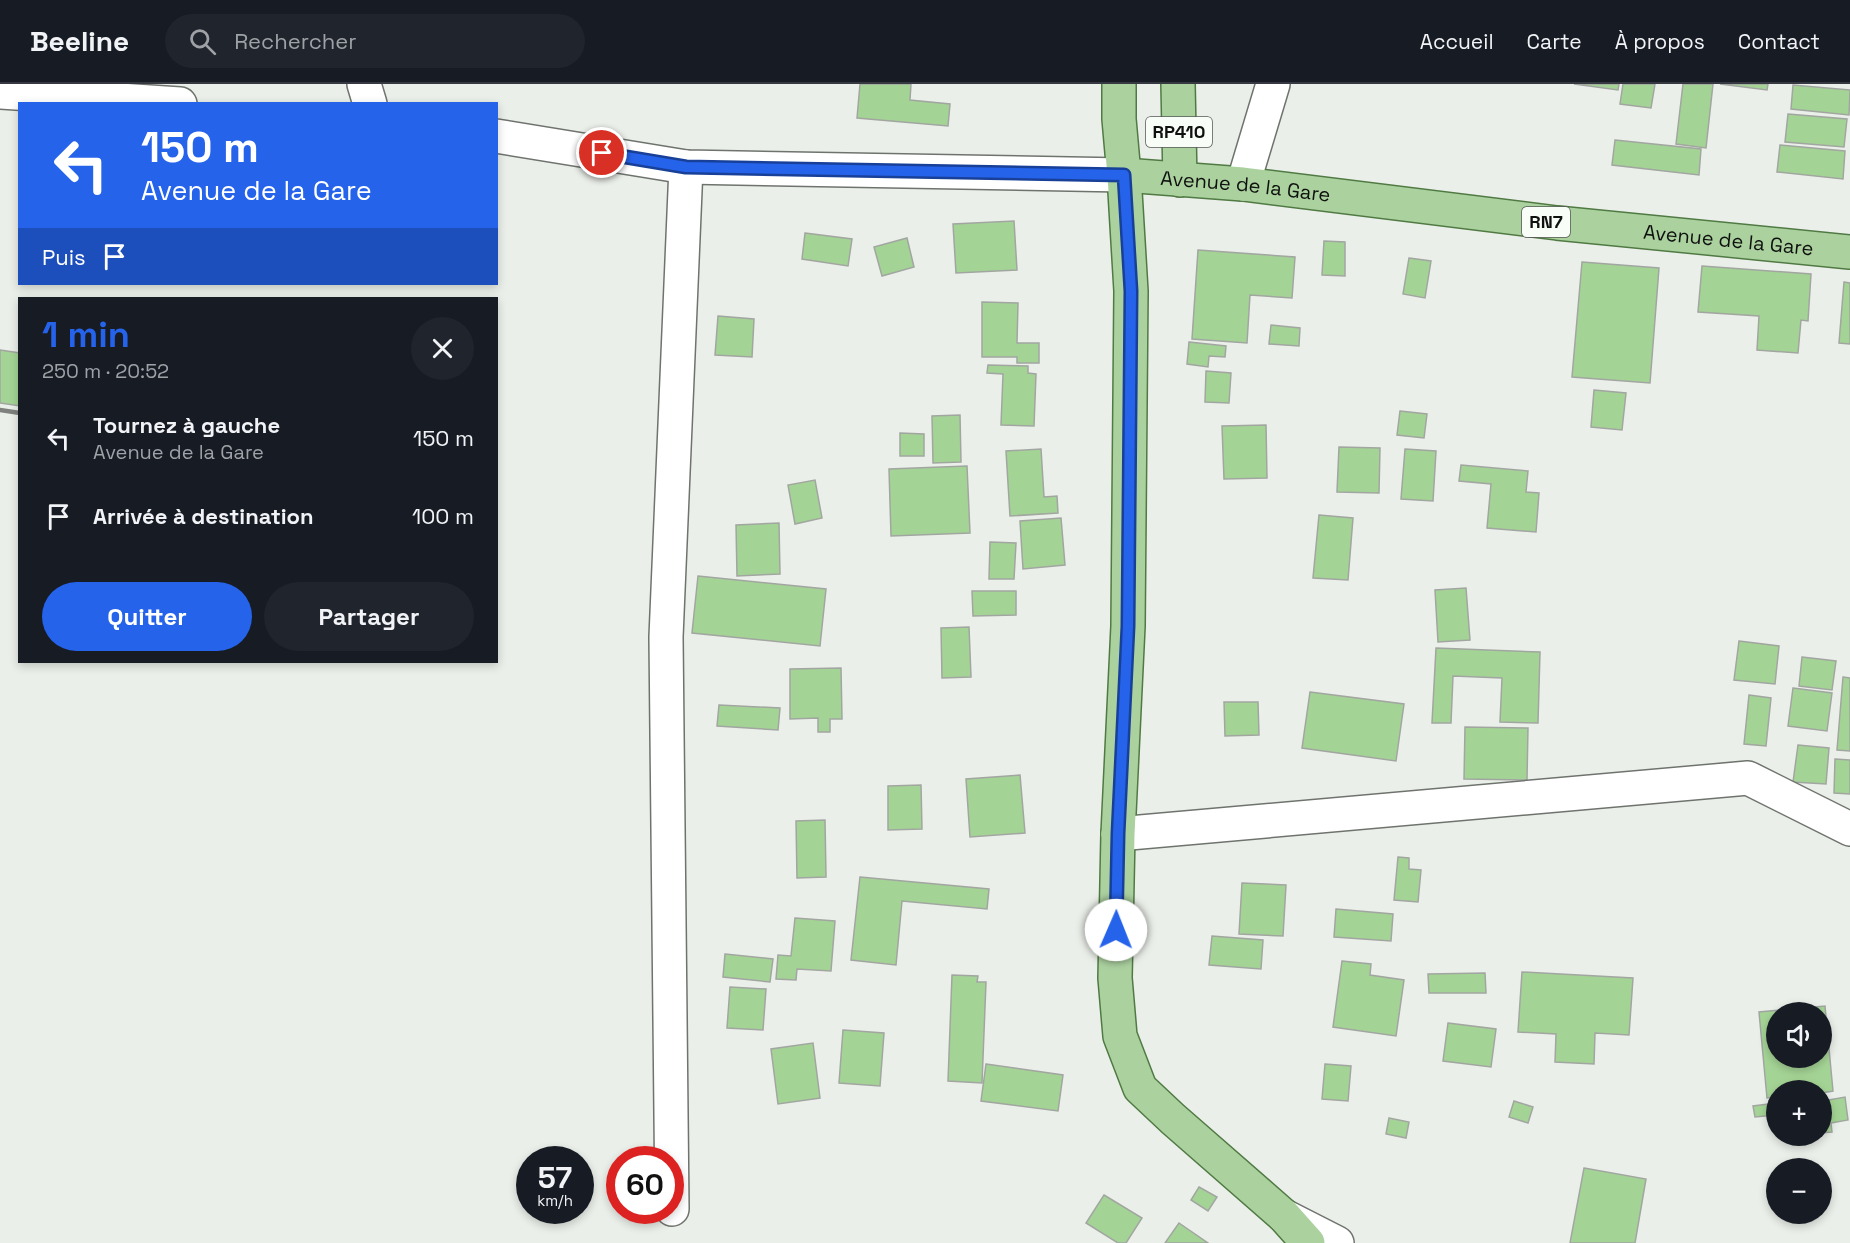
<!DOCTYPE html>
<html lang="fr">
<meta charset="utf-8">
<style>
:root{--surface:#171b24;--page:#20242c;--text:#f1f3f6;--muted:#9ea1a6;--line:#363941;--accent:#2563eb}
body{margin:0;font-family:"Space Grotesk",sans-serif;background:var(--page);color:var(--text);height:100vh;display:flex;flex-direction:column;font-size:22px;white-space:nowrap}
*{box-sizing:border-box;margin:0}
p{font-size:20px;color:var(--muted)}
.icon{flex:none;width:33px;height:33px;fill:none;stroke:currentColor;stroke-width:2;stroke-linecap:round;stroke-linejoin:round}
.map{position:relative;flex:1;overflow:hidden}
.sheet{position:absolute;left:18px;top:213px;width:480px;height:366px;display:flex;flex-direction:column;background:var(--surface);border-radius:0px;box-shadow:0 3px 9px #0003}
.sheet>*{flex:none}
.banner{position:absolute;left:18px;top:18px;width:480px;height:183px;border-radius:0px;box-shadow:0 3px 9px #0003;background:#2563eb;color:#fff;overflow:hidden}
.controls{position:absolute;left:1766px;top:918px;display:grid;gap:12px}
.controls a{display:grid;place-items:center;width:66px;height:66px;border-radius:50%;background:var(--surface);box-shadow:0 3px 9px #0003;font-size:30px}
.speed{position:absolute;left:516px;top:1062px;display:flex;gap:12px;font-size:30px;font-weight:700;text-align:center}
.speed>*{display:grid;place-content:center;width:78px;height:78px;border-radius:50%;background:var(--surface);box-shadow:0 3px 9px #0003;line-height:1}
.speed small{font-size:15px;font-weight:400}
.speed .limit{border:9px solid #d22;background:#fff;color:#111}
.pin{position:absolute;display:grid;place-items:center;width:51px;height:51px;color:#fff;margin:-26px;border:3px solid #fff;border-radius:50%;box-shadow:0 2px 6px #0007}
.me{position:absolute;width:66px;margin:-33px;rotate:1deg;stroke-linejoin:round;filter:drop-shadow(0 0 4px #0008)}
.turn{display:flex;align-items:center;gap:21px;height:126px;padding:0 24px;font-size:27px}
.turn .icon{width:78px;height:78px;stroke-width:2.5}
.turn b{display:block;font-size:42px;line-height:51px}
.then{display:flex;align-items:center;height:57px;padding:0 24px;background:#0003;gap:12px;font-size:22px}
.round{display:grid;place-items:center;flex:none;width:63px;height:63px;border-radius:32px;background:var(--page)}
.summary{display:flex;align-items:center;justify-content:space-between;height:102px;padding:0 24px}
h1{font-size:36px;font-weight:700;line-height:45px;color:var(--accent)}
.button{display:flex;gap:12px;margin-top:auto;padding:12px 24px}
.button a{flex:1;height:69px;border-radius:36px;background:var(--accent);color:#fff;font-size:24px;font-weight:700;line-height:69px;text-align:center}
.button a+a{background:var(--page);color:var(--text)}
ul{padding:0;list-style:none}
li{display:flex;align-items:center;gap:18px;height:78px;padding:0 24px}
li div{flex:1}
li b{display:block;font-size:22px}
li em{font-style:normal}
header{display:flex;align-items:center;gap:36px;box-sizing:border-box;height:84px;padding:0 30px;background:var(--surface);border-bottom:2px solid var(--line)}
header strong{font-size:28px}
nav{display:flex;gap:33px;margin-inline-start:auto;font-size:21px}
.search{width:420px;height:54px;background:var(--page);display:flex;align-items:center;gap:15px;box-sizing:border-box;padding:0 21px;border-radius:33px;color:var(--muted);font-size:22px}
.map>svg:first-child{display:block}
.building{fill:#a4d495;stroke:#a2a6a1;stroke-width:1.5;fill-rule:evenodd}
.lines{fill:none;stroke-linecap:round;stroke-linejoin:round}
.street-casing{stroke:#6f736e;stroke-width:36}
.primary-casing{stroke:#507a43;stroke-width:36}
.street{stroke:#fff;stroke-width:33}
.primary{stroke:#abd19f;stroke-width:33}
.rail{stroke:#7e817d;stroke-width:4.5}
.route-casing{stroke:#184099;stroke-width:15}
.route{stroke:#2563eb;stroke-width:10}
.labels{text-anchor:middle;stroke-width:5;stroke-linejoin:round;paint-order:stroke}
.shield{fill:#f8fdf7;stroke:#555855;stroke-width:1.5}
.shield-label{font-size:18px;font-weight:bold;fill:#0f110f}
.street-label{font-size:20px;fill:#0f110f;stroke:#f8fdf7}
</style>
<header>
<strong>Beeline</strong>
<div class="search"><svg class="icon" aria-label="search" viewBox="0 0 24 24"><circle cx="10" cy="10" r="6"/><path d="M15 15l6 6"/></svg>Rechercher</div>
<nav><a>Accueil</a><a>Carte</a><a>À propos</a><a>Contact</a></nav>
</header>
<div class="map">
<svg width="1850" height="1159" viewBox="0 0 1850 1159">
<rect width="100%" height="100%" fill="#ebefe9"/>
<g class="building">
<polygon points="860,0 911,0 910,16 950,20 948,42 857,34"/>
<polygon points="1574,0 1619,0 1618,6"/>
<polygon points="1623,0 1655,0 1651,24 1620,20"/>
<polygon points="1683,0 1713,0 1706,64 1676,60"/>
<polygon points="1720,0 1768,0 1767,6"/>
<polygon points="1793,1 1850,6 1849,31 1791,25"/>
<polygon points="1788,30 1847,35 1844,63 1785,58"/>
<polygon points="1615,56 1701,65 1699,91 1612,81"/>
<polygon points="1780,61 1845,67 1843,95 1777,88"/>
<polygon points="1014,137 1017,186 956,189 953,140"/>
<polygon points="805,149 852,155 848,182 802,175"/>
<polygon points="907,154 914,183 882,192 874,163"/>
<polygon points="1324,157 1345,158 1345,192 1322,191"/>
<polygon points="1198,166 1295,173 1292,214 1250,211 1247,259 1192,255"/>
<polygon points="1409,174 1431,177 1425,214 1403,210"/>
<polygon points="1582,178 1659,184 1650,299 1572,293"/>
<polygon points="1702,182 1811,190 1808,237 1801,236 1798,269 1757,266 1759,232 1698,228"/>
<polygon points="1844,198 1850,199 1850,260 1839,259"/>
<polygon points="982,218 1018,219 1017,259 1039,259 1039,279 1017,279 1017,273 982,273"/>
<polygon points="718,232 754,235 752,273 715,271"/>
<polygon points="1271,241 1300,244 1299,262 1269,260"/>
<polygon points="1189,258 1226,262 1225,273 1209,272 1208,283 1187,280"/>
<polygon points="0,266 20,269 20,322 0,319"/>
<polygon points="988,281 1028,282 1028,289 1036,290 1034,342 1001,341 1003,290 987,289"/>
<polygon points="1206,287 1231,289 1229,319 1205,318"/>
<polygon points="1594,306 1626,309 1622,346 1591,343"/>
<polygon points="1400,327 1427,330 1424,354 1397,351"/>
<polygon points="960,331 961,378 933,379 932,332"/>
<polygon points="1266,341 1267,394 1224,395 1222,342"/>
<polygon points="900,349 924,350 924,372 900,372"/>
<polygon points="1339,363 1380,364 1379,409 1337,408"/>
<polygon points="1041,365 1044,413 1057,412 1058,429 1010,432 1006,367"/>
<polygon points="1405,365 1436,367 1433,417 1401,415"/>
<polygon points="1461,381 1528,387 1526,408 1539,409 1536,448 1487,444 1491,400 1459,397"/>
<polygon points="967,382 970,449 891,452 889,385"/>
<polygon points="815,396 822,434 795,440 788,401"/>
<polygon points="1319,431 1353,434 1348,496 1313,494"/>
<polygon points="1061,434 1065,481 1023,485 1020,437"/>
<polygon points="779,439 780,490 737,492 736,441"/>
<polygon points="990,458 1016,459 1014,495 989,495"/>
<polygon points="698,492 826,505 820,562 692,549"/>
<polygon points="1466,504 1470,556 1438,558 1435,506"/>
<polygon points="972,507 1016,507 1016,531 973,532"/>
<polygon points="969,543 971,593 942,594 941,544"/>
<polygon points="1739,557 1779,562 1775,600 1734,596"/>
<polygon points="1436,564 1540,568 1538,639 1500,638 1502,594 1453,592 1451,639 1432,639"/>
<polygon points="1802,573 1836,577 1832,606 1799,602"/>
<polygon points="841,584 842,635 830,635 830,648 818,648 818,634 790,635 790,585"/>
<polygon points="1843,593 1850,594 1850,667 1837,666"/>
<polygon points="1793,604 1832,609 1827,647 1788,642"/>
<polygon points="1310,608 1404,620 1396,677 1302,664"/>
<polygon points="1749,611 1771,614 1766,662 1744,660"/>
<polygon points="1224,618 1258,618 1259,651 1225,652"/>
<polygon points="719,621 780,624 778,646 717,642"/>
<polygon points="1465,643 1528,644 1527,696 1464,695"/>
<polygon points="1798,661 1829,664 1826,700 1793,698"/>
<polygon points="1835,675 1850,676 1850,710 1834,709"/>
<polygon points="1020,691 1025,749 970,753 966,695"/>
<polygon points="921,701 922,745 888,746 888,702"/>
<polygon points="825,736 826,793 797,794 796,737"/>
<polygon points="1398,773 1409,774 1409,785 1421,786 1418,818 1394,816"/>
<polygon points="860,793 989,805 987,825 902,817 896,881 851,876"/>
<polygon points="1242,799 1286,801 1283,852 1239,850"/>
<polygon points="1336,825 1393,830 1391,857 1334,853"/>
<polygon points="795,834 835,837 831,887 797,885 796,896 776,895 778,871 791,872"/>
<polygon points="1212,852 1263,856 1261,885 1209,881"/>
<polygon points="725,870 773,875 770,898 723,893"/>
<polygon points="1342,877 1371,880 1370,891 1404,896 1396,952 1333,943"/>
<polygon points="1522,888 1633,894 1629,951 1595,949 1594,980 1555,978 1556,950 1518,948"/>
<polygon points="1485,889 1486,909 1429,909 1428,890"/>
<polygon points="952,891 978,892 977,898 986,898 982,999 948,997"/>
<polygon points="730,903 766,905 763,946 727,944"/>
<path d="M1825 922 1833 1007 1821 1009V1006H1776V1013L1767 1014 1759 928ZM1776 928H1821V974H1776Z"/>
<polygon points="1448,939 1496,945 1491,983 1443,977"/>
<polygon points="843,946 884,949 880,1002 839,999"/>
<polygon points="813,959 820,1014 778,1020 771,965"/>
<polygon points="986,980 1063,991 1058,1027 981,1017"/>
<polygon points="1325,980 1351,982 1348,1017 1322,1015"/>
<polygon points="1845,1013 1848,1036 1831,1039 1832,1048 1821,1049 1821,1025 1829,1024 1828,1016"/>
<polygon points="1514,1017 1533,1023 1528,1039 1509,1033"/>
<polygon points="1776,1019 1776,1031 1755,1033 1753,1022"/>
<polygon points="1389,1034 1409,1038 1406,1054 1386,1050"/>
<polygon points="1584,1084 1646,1095 1635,1159 1570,1159"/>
<polygon points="1199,1103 1217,1113 1208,1127 1191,1116"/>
<polygon points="1104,1111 1142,1134 1126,1159 1118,1159 1086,1139"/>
<polygon points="1179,1139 1208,1159 1165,1159"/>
</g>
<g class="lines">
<defs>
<g id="street">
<polyline points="364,0 370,20"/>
<polyline points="0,8 180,20"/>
<polyline points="496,52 686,83 1124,91"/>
<polyline points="1243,100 1273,0"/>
<polyline points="1118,750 1748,694 1850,745"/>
<polyline points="672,1125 666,553 686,83"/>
<polyline points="1284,1132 1337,1159"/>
</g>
<g id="primary">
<polyline points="1119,0 1119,35 1124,91 1131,207 1128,542 1118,750 1115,894 1120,952 1140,1004 1173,1035 1284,1132 1308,1159"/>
<polyline points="1178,0 1180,96"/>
<path id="s1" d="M1124 91 1243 100 1557 139 1850 168"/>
</g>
</defs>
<use href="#street" class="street-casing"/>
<use href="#primary" class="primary-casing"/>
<use href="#street" class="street"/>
<use href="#primary" class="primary"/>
<polyline class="rail" points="0,326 20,329"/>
</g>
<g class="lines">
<defs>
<polyline id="route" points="602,69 686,83 1124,91 1131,207 1128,542 1118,750 1116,846"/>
</defs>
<use href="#route" class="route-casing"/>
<use href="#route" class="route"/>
</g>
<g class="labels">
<g class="shield">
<rect x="1146" y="33" width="66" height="30" rx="4.5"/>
<rect x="1522" y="123" width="48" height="30" rx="4.5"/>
</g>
<g class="shield-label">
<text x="1179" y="54">RP410</text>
<text x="1546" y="144">RN7</text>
</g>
<g class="street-label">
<text dy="7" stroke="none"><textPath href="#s1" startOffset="122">Avenue de la Gare</textPath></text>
<text dy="7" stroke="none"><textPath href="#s1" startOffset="608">Avenue de la Gare</textPath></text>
</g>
</g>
</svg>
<div class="controls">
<a><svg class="icon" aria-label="sound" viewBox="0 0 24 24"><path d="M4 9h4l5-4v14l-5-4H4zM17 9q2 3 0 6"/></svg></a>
<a>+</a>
<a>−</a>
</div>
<div class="speed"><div>57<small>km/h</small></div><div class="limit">60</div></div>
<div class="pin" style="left:602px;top:69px;background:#d93025"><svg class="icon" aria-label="arrive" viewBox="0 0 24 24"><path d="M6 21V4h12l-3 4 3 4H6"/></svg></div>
<svg class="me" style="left:1116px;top:846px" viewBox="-20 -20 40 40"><circle r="19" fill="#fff"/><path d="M0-13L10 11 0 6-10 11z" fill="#2563eb"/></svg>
<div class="banner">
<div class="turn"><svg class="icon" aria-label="left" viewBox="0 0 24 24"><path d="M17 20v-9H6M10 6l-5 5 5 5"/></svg><div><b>150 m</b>Avenue de la Gare</div></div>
<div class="then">Puis<svg class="icon" aria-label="arrive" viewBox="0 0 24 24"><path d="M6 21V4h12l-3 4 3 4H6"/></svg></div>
</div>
<section class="sheet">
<div class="summary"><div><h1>1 min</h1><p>250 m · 20:52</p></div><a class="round"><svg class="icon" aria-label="close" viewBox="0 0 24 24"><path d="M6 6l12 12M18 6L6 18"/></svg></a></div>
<ul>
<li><svg class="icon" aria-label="left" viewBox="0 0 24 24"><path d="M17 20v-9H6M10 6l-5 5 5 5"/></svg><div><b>Tournez à gauche</b><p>Avenue de la Gare</p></div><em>150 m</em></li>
<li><svg class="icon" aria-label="arrive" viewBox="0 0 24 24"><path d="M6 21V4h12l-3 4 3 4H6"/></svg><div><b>Arrivée à destination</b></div><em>100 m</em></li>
</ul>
<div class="button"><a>Quitter</a><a>Partager</a></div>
</section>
</div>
